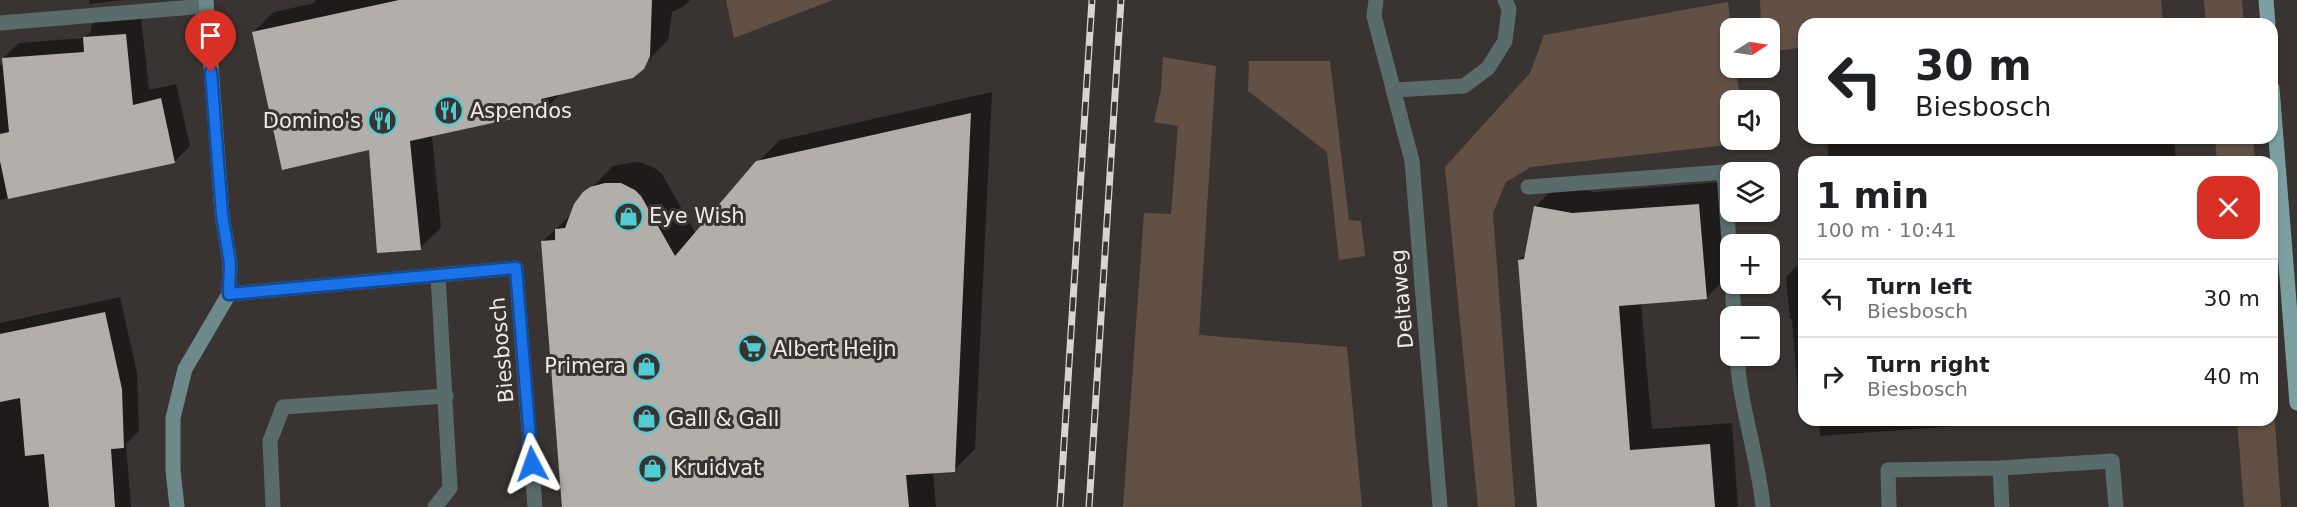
<!DOCTYPE html>
<meta charset="utf-8">
<style>
:root{--surface:#fff;--page:#f2f2f2;--text:#202124;--muted:#757577;--line:#e0e0e0}
body{margin:0;font-family:"DejaVu Sans",sans-serif;background:var(--page);color:var(--text);height:100vh;display:flex;flex-direction:column;font-size:22px;white-space:nowrap}
*{box-sizing:border-box;margin:0}
p{font-size:20px;color:var(--muted)}
.icon{flex:none;width:33px;height:33px;fill:none;stroke:currentColor;stroke-width:2;stroke-linecap:round;stroke-linejoin:round}
.map{position:relative;flex:1;overflow:hidden}
.side{position:absolute;left:1798px;top:156px;width:480px;height:270px;display:flex;flex-direction:column;background:var(--surface);border-radius:18px;box-shadow:0 2px 4px #0004}
.side>*{flex:none}
.guide{position:absolute;left:1798px;top:18px;width:480px;height:126px;border-radius:18px;box-shadow:0 2px 4px #0004;background:#fff;color:var(--text);overflow:hidden}
.needle{width:39px;rotate:78deg}
.fabs{position:absolute;left:1720px;top:18px;display:grid;gap:12px}
.fabs a{display:grid;place-items:center;width:60px;height:60px;border-radius:12px;background:var(--surface);box-shadow:0 2px 4px #0004;font-size:30px}
.pin{position:absolute;display:grid;place-items:center;width:51px;height:51px;color:#fff;margin:-62px -26px;border-radius:50% 50% 50% 0;rotate:-45deg;box-shadow:0 0 6px #0007}
.pin .icon{rotate:45deg}
.me{position:absolute;width:66px;margin:-33px;rotate:356deg;stroke-linejoin:round;filter:drop-shadow(0 0 4px #0008)}
.turn{display:flex;align-items:center;gap:21px;height:126px;padding:0 18px;font-size:27px}
.turn .icon{width:78px;height:78px;stroke-width:2.5}
.turn b{display:block;font-size:42px;line-height:51px}
.round{display:grid;place-items:center;flex:none;width:63px;height:63px;border-radius:18px;background:var(--page)}
.headline{display:flex;align-items:center;justify-content:space-between;height:102px;padding:0 18px}
h1{font-size:36px;font-weight:700;line-height:45px}
ul{padding:0;list-style:none}
li{display:flex;align-items:center;gap:18px;height:78px;padding:0 18px;border-top:2px solid var(--line)}
li div{flex:1}
li b{display:block;font-size:22px}
li em{font-style:normal}
.map>svg:first-child{display:block}
.green{fill:#625044}
.shadow{fill:#0007}
.building{fill:#b4aeaa}
.lines{fill:none;stroke-linecap:round;stroke-linejoin:round}
.lane{stroke:#5a6b6c;stroke-width:15}
.street{stroke:#5a6b6c;stroke-width:15}
.secondary{stroke:#6d898b;stroke-width:15}
.primary{stroke:#7ca0a2;stroke-width:15}
.rail-casing{stroke:#d7d4d2;stroke-width:7}
.rail{stroke:#393431;stroke-width:4.5;stroke-dasharray:14;stroke-linecap:butt}
.route-casing{stroke:#114b97;stroke-width:15}
.route{stroke:#1a73e8;stroke-width:10}
.labels{text-anchor:middle;stroke-width:6;stroke-linejoin:round;paint-order:stroke}
.poi-label{font-size:21px;fill:#edeae8;stroke:#393431;text-anchor:start}
.street-label{font-size:21px;fill:#edeae8;stroke:#393431}
</style>
<div class="map">
<svg width="2297" height="507" viewBox="0 0 2297 507">
<rect width="100%" height="100%" fill="#393431"/>
<g class="green">
<polygon points="726,0 833,0 734,38"/>
<polygon points="1760,0 2161,0 2163,24 1804,24 1804,47 1770,52 1770,28 1761,28"/>
<polygon points="2204,0 2242,0 2244,24 2206,24"/>
<polygon points="1728,2 1731,28 1731,68 1736,68 1740,100 1731,100 1731,140 1745,140 1745,143 1531,167 1506,182 1493,213 1515,507 1478,507 1445,167 1530,73 1544,35"/>
<polygon points="1163,57 1216,66 1199,335 1347,347 1362,507 1123,507 1144,213 1171,214 1178,126 1154,122 1161,90"/>
<polygon points="1249,61 1330,61 1349,220 1361,221 1365,256 1339,260 1327,152 1248,91"/>
<polygon points="2215,138 2253,138 2255,162 2217,162"/>
<polygon points="2273,395 2281,507 2244,507 2237,420 2272,420"/>
</g>
<g class="shadow">
<polygon points="89,0 124,0 89,4"/>
<polygon points="315,0 690,0 683,7 672,12 668,40 633,76 561,93 543,111 432,135 441,228 420,248 371,149 253,32 274,12 315,3"/>
<polygon points="140,8 149,90 176,84 190,146 174,162 0,200 0,65 4,64 3,58 19,43 84,38 91,31 91,26 106,10"/>
<polygon points="2129,20 2129,24 2079,24"/>
<polygon points="1924,22 1924,24 1904,24"/>
<polygon points="992,92 975,449 954,470 933,472 936,507 563,507 542,242 572,214 575,205 613,166 635,162 643,163 656,169 662,174 696,234 758,162 780,140"/>
<polygon points="1827,138 2174,138 2176,162 1829,162"/>
<polygon points="1721,182 1728,276 1706,298 1641,303 1652,429 1732,423 1738,507 1539,507 1519,260 1527,253 1535,207 1557,185 1595,192"/>
<polygon points="1804,259 1804,407 1799,407 1792,319 1790,319 1786,277"/>
<polygon points="120,297 137,373 139,431 126,444 131,507 0,507 0,323"/>
<polygon points="1819,420 1987,420 1984,424 1820,436"/>
</g>
<g class="building">
<polygon points="399,0 652,0 650,56 644,69 633,78 541,99 544,112 410,141 421,250 377,253 369,150 282,170 252,32"/>
<polygon points="126,34 133,105 161,98 175,163 8,199 0,161 0,134 9,132 2,58 84,52 83,37"/>
<polygon points="971,113 955,472 906,475 909,507 562,507 541,241 555,240 555,229 565,228 574,204 583,192 590,187 605,183 621,183 635,190 641,196 675,256 756,161"/>
<polygon points="1699,204 1707,299 1619,306 1630,450 1710,444 1715,507 1537,507 1518,260 1524,259 1534,206 1572,213"/>
<polygon points="105,312 122,389 124,448 111,449 115,507 49,507 44,454 25,456 20,398 0,402 0,334"/>
</g>
<g class="lines">
<g class="lane">
<polyline points="0,23 206,6"/>
<polyline points="229,294 516,268 535,507"/>
<polyline points="2000,468 2002,507"/>
<polyline points="273,507 270,441 283,407 446,396"/>
<polyline points="435,507 450,488 438,275"/>
<polyline points="1889,507 1888,470 2000,468 2112,461 2116,507"/>
</g>
<g class="street">
<polyline points="1376,0 1374,16 1412,161 1440,507"/>
<polyline points="1393,90 1464,86 1488,68 1505,41 1509,9 1505,0"/>
<polyline points="1528,187 1724,172 1731,270"/>
<polyline points="1732,284 1734,316"/>
<path d="M1737 356C1740 407 1758 456 1763 507"/>
</g>
<polyline class="secondary" points="177,507 173,470 173,418 185,369 229,294 230,263 222,214 206,0"/>
<g class="primary">
<polyline points="2266,0 2268,24"/>
<polyline points="2272,88 2297,403"/>
</g>
<defs>
<g id="rail">
<polyline points="1060,507 1092,0"/>
<polyline points="1089,507 1121,0"/>
</g>
</defs>
<use href="#rail" class="rail-casing"/>
<use href="#rail" class="rail"/>
</g>
<g class="lines">
<defs>
<polyline id="route" points="211,72 222,214 230,263 229,294 516,268 532,464"/>
</defs>
<use href="#route" class="route-casing"/>
<use href="#route" class="route"/>
</g>
<defs>
<symbol id="restaurant-ring" viewBox="-11 -11 22 22"><circle r="9.5" fill="#393431" stroke="#51ccd3" stroke-width="1.5"/><path d="M-5-6h1v4h1v-4h1v4h1v-4h1v5L-1.5 .5V6h-2V.5L-5-1ZM5-6V6H3V1.5H1.5Q1.5-4 5-6Z" fill="#51ccd3"/></symbol>
<symbol id="shop-ring" viewBox="-11 -11 22 22"><circle r="9.5" fill="#393431" stroke="#51ccd3" stroke-width="1.5"/><path d="M-5-2.5h2.3a2.7 3.5 0 0 1 5.4 0H5L5.5 6h-11ZM-1.5-2.5h3a1.5 2.3 0 0 0-3 0Z" fill="#51ccd3"/></symbol>
<symbol id="supermarket-ring" viewBox="-11 -11 22 22"><circle r="9.5" fill="#393431" stroke="#51ccd3" stroke-width="1.5"/><path d="M-6-5.5h2.5l.6 2H6L4.5 2H-2.5L-4.4-4H-6ZM-1.5 3.2a1.3 1.3 0 1 0 .1 0ZM3 3.2a1.3 1.3 0 1 0 .1 0Z" fill="#51ccd3"/></symbol>
</defs>
<g fill-rule="evenodd">
<use href="#restaurant-ring" x="432" y="94" width="33" height="33"/>
<use href="#restaurant-ring" x="366" y="104" width="33" height="33"/>
<use href="#shop-ring" x="612" y="200" width="33" height="33"/>
<use href="#supermarket-ring" x="736" y="332" width="33" height="33"/>
<use href="#shop-ring" x="630" y="350" width="33" height="33"/>
<use href="#shop-ring" x="630" y="402" width="33" height="33"/>
<use href="#shop-ring" x="636" y="452" width="33" height="33"/>
</g>
<g class="labels">
<g class="poi-label">
<text x="470" y="118">Aspendos</text>
<text x="361" y="128" text-anchor="end">Domino's</text>
<text x="649" y="223">Eye Wish</text>
<text x="773" y="356">Albert Heijn</text>
<text x="626" y="373" text-anchor="end">Primera</text>
<text x="668" y="426">Gall &amp; Gall</text>
<text x="673" y="475">Kruidvat</text>
</g>
<g class="street-label">
<text transform="translate(1402 299) rotate(-95)" y="7">Deltaweg</text>
<text transform="translate(502 350) rotate(-95)" y="7">Biesbosch</text>
</g>
</g>
</svg>
<div class="fabs">
<a><svg class="needle" viewBox="-14 -14 28 28"><path d="M0-13l5 13h-10z" fill="#e53935"/><path d="M0 13l5-13h-10z" fill="#757577"/></svg></a>
<a><svg class="icon" aria-label="sound" viewBox="0 0 24 24"><path d="M4 9h4l5-4v14l-5-4H4zM17 9q2 3 0 6"/></svg></a>
<a><svg class="icon" aria-label="layers" viewBox="0 0 24 24"><path d="M12 4l9 5-9 5-9-5zM3 14l9 5 9-5"/></svg></a>
<a>+</a>
<a>−</a>
</div>
<div class="pin" style="left:211px;top:72px;background:#d93025"><svg class="icon" aria-label="arrive" viewBox="0 0 24 24"><path d="M6 21V4h12l-3 4 3 4H6"/></svg></div>
<svg class="me" style="left:532px;top:464px" viewBox="-20 -20 40 40"><path d="M0-17L14 15 0 8-14 15z" fill="#1a73e8" stroke="#fff" stroke-width="4"/></svg>
<div class="guide">
<div class="turn"><svg class="icon" aria-label="left" viewBox="0 0 24 24"><path d="M17 20v-9H6M10 6l-5 5 5 5"/></svg><div><b>30 m</b>Biesbosch</div></div>
</div>
<section class="side">
<div class="headline"><div><h1>1 min</h1><p>100 m · 10:41</p></div><a class="round" style="background:#d93025;color:#fff"><svg class="icon" aria-label="close" viewBox="0 0 24 24"><path d="M6 6l12 12M18 6L6 18"/></svg></a></div>
<ul>
<li><svg class="icon" aria-label="left" viewBox="0 0 24 24"><path d="M17 20v-9H6M10 6l-5 5 5 5"/></svg><div><b>Turn left</b><p>Biesbosch</p></div><em>30 m</em></li>
<li><svg class="icon" aria-label="right" viewBox="0 0 24 24"><path d="M7 20v-9h11M14 6l5 5-5 5"/></svg><div><b>Turn right</b><p>Biesbosch</p></div><em>40 m</em></li>
</ul>
</section>
</div>
